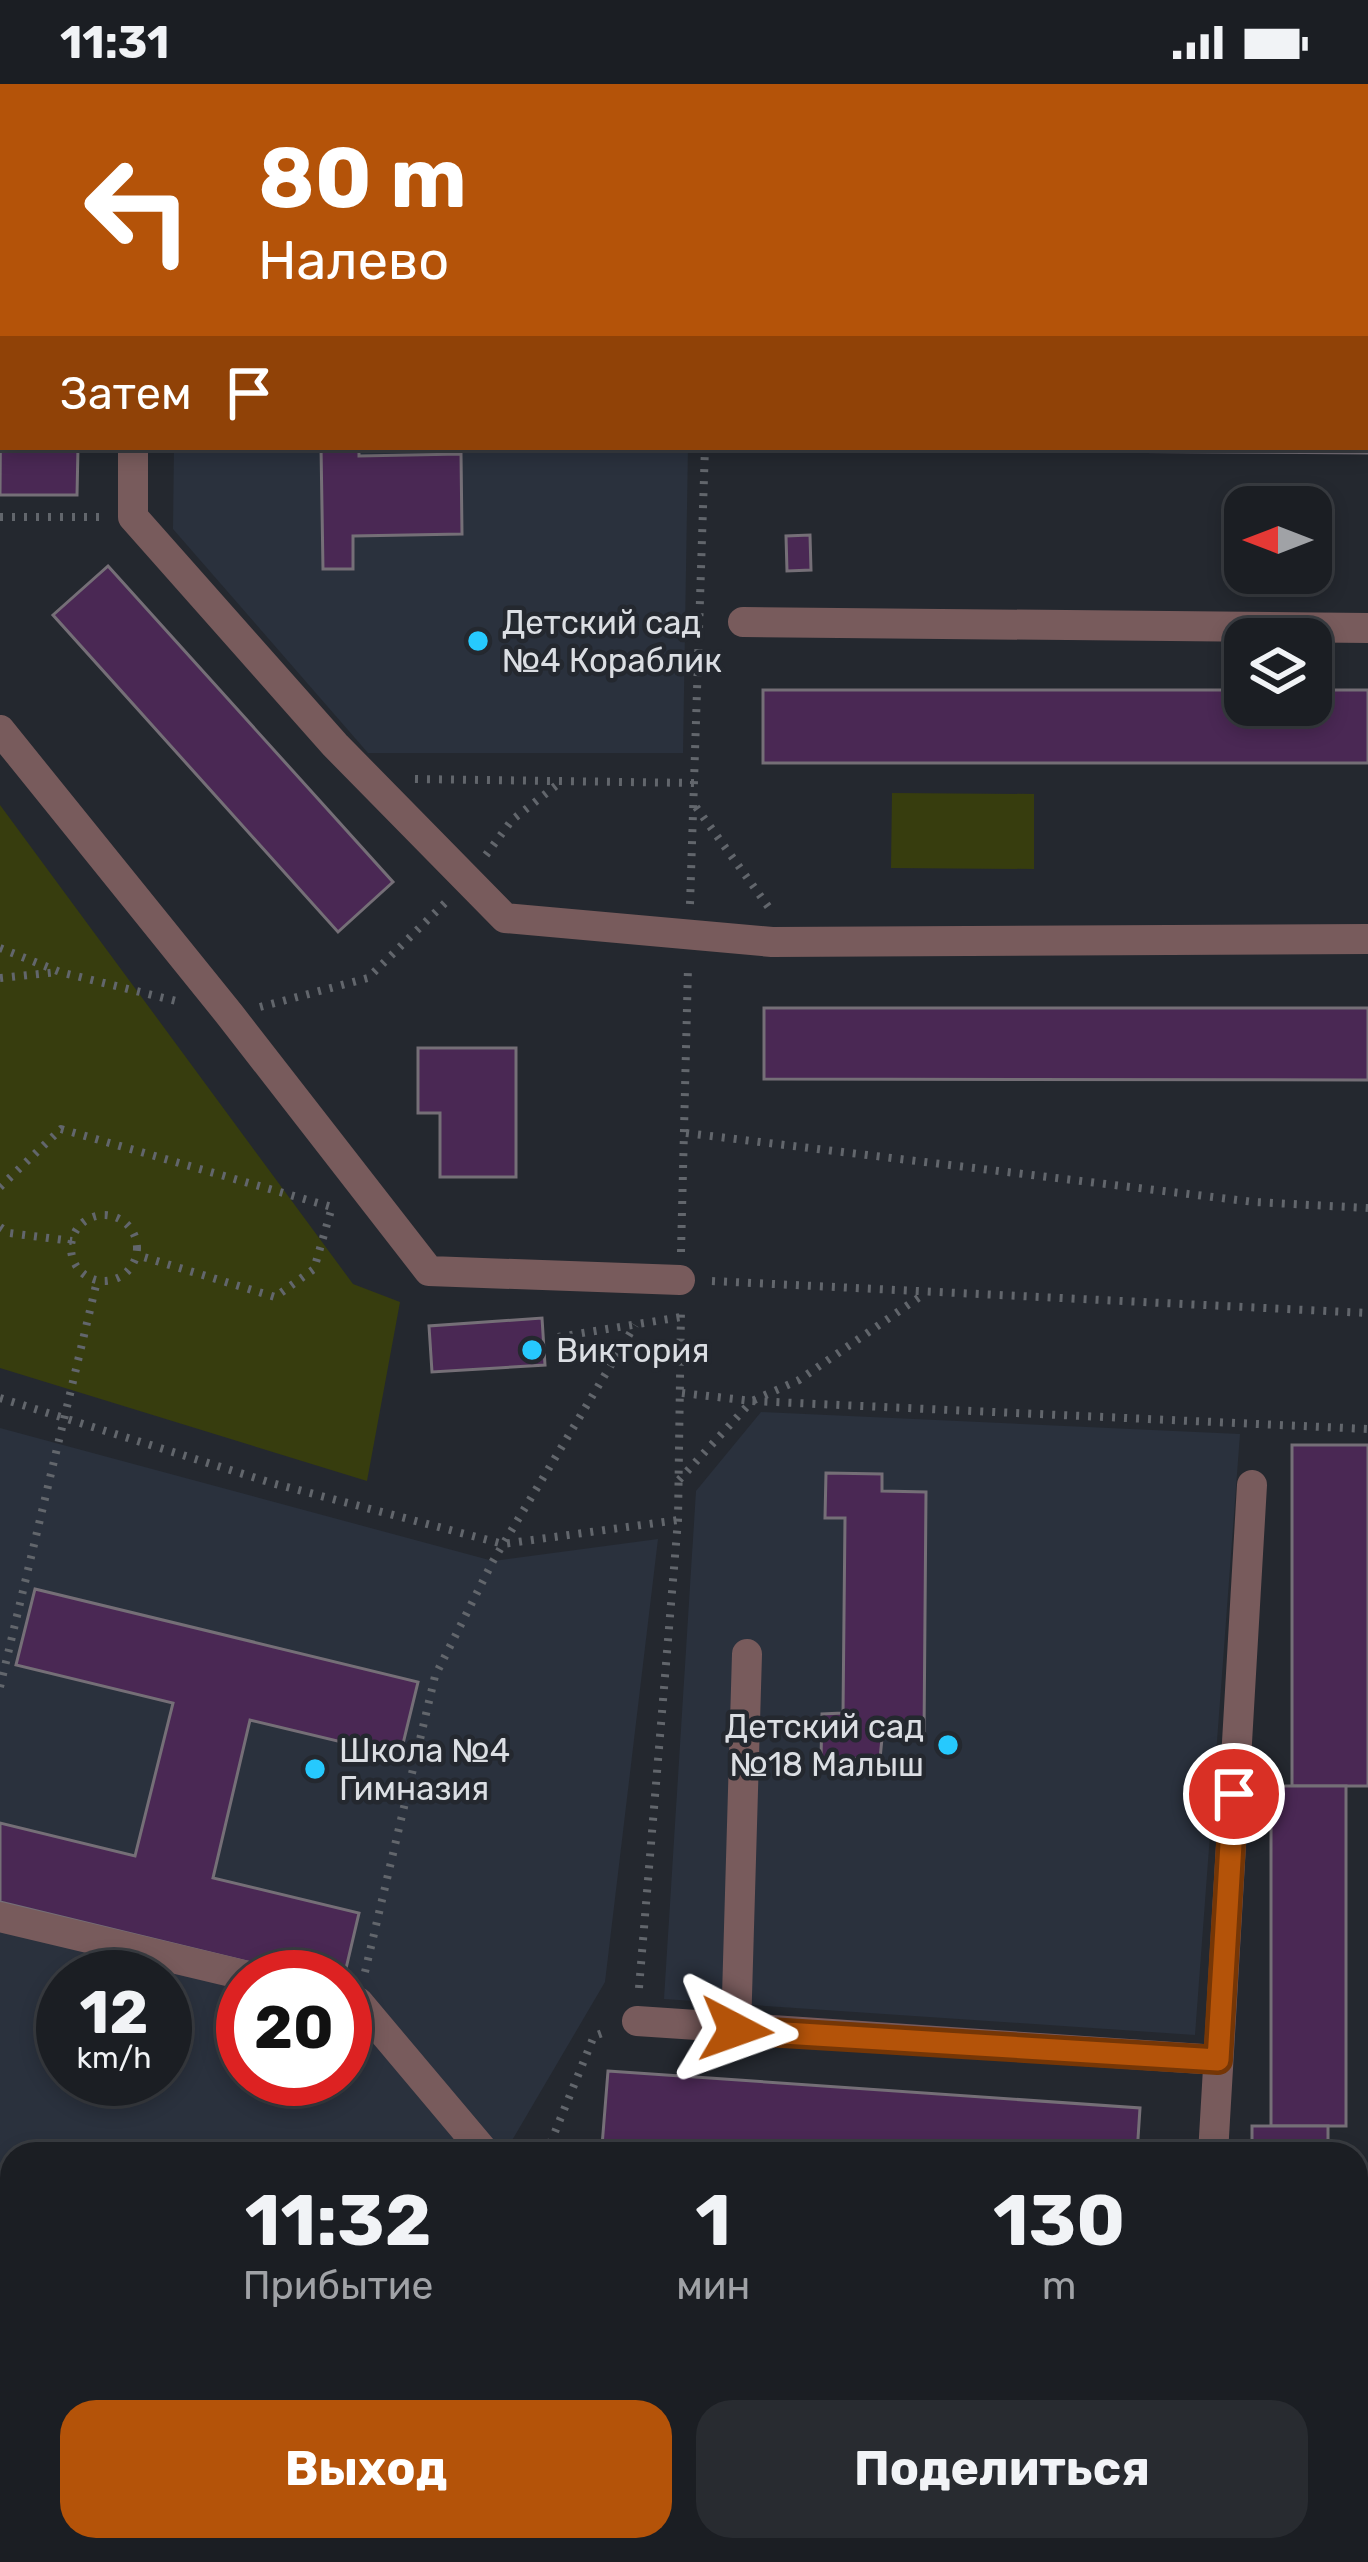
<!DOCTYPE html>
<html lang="ru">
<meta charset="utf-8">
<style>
:root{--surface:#1b1e23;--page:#282b30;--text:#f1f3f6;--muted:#a0a2a6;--line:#393c41;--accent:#b45309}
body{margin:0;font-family:Rubik,sans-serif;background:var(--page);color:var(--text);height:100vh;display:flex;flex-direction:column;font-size:45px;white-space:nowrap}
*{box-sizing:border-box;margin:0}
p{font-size:39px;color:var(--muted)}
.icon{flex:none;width:66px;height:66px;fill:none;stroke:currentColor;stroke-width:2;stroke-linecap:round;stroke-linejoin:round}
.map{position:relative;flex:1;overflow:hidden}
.sheet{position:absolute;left:0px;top:2058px;width:1368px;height:420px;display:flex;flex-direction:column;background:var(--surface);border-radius:36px 36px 0 0;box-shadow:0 6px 18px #0003,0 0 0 3px var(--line)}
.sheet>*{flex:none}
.banner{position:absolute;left:0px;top:0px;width:1368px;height:366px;box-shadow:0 6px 18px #0003,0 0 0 3px var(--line);background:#b45309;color:#fff;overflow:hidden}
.needle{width:78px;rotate:270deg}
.tools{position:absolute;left:1224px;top:402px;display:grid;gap:24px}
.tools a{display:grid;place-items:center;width:108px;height:108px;border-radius:24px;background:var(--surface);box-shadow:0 6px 18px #0003,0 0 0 3px var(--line);font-size:60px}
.speed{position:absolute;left:36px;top:1866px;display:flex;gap:24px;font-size:60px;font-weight:700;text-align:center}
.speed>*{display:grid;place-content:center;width:156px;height:156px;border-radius:50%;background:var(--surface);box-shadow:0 6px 18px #0003,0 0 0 3px var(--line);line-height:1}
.speed small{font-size:30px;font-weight:400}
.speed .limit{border:18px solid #d22;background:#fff;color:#111}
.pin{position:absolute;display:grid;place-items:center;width:102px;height:102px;color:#fff;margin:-51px;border:6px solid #fff;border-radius:50%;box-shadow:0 3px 12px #0007}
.me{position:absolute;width:132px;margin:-66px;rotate:94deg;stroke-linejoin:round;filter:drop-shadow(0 0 9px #0008)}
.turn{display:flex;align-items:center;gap:42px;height:252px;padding:0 60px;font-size:54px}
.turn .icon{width:156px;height:156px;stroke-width:2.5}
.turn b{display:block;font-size:84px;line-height:102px}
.then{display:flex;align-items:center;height:114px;padding:0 60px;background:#0003;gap:24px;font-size:45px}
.eta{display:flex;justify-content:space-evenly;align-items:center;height:204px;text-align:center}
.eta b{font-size:72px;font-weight:700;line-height:84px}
.action{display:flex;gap:24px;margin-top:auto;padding:24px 60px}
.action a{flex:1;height:138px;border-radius:36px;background:var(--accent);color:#fff;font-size:48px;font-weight:700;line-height:138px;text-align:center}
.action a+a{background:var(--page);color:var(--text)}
.status{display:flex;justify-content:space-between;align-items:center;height:84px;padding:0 60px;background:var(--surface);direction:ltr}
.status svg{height:33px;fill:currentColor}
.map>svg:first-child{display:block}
.built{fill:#2a313d;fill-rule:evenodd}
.green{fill:#373d0e}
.building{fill:#4a2854;stroke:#756f77;stroke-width:3}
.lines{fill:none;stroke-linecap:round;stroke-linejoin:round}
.path{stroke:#62666c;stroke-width:8;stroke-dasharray:3 9;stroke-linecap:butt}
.minor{stroke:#785b5c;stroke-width:30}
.route-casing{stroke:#753606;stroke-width:30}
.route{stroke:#b45309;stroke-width:21}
.poi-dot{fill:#26c9fe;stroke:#24282f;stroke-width:4.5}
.labels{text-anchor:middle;stroke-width:9;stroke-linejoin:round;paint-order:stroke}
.poi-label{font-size:33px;fill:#dbdee3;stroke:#24282f;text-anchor:start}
</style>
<div class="status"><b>11:31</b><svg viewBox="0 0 49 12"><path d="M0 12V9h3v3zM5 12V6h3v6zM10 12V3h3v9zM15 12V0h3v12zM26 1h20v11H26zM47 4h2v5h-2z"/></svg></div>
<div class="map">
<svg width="1368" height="2478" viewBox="0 0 1368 2478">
<rect width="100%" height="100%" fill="#24282f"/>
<g class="built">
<polygon points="178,0 694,0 178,3"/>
<polygon points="174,363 688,363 683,669 368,669 173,445"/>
<polygon points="761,1328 1240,1350 1195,1951 664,1915 696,1407"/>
<path d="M0 1344 493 1477 658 1455 605 1898 504 2070H12V2256L0 2252ZM63 1893H165V1995H63ZM243 1893H345V1995H243Z"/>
</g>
<g class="green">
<rect x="761" y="0" width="258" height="3"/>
<polygon points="1057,0 1368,0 1368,191 1365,3"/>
<polygon points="892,709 1034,710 1034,785 891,784"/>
<polygon points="0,721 353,1200 400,1218 367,1397 0,1284"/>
</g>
<g class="building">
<polygon points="3,0 79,0 3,3 3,363 78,363 77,411 0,411"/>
<polygon points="1365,295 1368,369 758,365 1365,363"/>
<polygon points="321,363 359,363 359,372 461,370 462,450 353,452 353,485 323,485"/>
<polygon points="810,451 811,486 787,487 786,452"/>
<polygon points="108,482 393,798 338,848 53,531"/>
<polygon points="763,606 1245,606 1245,621 1311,621 1311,606 1368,606 1368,679 763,679"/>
<polygon points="764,924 1368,924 1368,996 764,995"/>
<polygon points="418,964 516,964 516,1093 440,1093 440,1029 418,1029"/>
<polygon points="542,1234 545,1281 432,1288 429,1242"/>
<rect x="1292" y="1361" width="76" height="341"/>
<polygon points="826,1389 882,1390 882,1407 926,1408 924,1654 882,1654 880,1675 821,1674 822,1630 843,1629 845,1434 825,1434"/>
<polygon points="35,1505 418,1598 400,1672 250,1636 213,1794 359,1829 344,1893 309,1893 0,1818 0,1739 135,1772 173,1619 16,1581"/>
<rect x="1271" y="1702" width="75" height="340"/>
<polygon points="608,1987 1140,2024 1137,2070 721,2070 602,2062"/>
<rect x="1252" y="2042" width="76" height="28"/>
<polygon points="42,2466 169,2466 166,2478 39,2478"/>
</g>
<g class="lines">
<g class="path">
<polyline points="1083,0 1083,3"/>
<polyline points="1190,0 1191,3"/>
<polyline points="715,3 715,0"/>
<polyline points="1365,38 1368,35"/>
<polyline points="0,433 100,433"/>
<polyline points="415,695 695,699"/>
<polyline points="696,723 772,828"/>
<polyline points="486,771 512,736 562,697"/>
<polyline points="690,820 705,363"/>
<polyline points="0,864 60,888 176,917"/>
<polyline points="0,894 59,888"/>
<polyline points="260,923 368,894 445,819"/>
<polyline points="686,1049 1254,1118 1368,1124"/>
<polyline points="0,1103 61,1045 332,1123 314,1185 275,1213 137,1171"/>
<circle cx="104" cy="1164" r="33"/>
<polyline points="0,1143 9,1149 72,1157"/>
<polyline points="681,1168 688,883"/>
<polyline points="712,1197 1368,1229"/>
<polyline points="558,1253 681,1233"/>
<polyline points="682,1309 752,1317 799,1296 924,1210"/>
<polyline points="0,1314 272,1399 503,1460 678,1436"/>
<polyline points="679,1396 752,1317 1368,1345"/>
<polyline points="0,1603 97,1197"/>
<polyline points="365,1888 435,1592 493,1477 635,1241"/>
<polyline points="639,1904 678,1436 681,1225"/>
<polyline points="546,2070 594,1952 608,1947"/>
<polyline points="992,2466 1146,2475"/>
</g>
<g class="minor">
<polyline points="133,0 133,3"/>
<polyline points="1365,232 1368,232"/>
<polyline points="133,363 133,433 335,661 505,834 772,858 1368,855"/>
<polyline points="743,538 1368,544"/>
<polyline points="0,646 230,931 429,1187 680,1196"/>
<polyline points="0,1833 252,1893"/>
<polyline points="345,1915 358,1918 486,2070"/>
<polyline points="637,1937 1218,1976"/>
<polyline points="736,1946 747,1570"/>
<polyline points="1213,2070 1252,1401"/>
<polyline points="0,2346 12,2349"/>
<polyline points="0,2396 12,2374"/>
<polyline points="1356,2402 1368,2402"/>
<polyline points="195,2466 203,2478"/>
<polyline points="430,2478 447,2466"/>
<polyline points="612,2478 613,2466"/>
<polyline points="1177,2478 1179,2466"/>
</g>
</g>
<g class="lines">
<defs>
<polyline id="route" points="736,1946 1218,1976 1234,1710"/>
</defs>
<use href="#route" class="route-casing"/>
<use href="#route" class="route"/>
</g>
<g class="poi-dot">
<circle cx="478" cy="557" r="12"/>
<circle cx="532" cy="1266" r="12"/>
<circle cx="948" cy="1661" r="12"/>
<circle cx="315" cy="1685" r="12"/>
</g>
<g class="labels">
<g class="poi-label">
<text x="502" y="550">Детский сад<tspan x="502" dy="38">№4 Кораблик</tspan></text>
<text x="556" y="1278">Виктория</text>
<text x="924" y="1654" text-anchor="end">Детский сад<tspan x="924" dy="38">№18 Малыш</tspan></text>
<text x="339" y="1678">Школа №4<tspan x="339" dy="38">Гимназия</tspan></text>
</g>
</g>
</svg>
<div class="tools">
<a><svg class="needle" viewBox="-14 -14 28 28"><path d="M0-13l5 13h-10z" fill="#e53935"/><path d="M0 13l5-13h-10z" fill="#a0a2a6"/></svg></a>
<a><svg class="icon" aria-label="layers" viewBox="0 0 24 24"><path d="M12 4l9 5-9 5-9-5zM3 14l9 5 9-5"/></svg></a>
</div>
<div class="speed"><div>12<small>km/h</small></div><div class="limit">20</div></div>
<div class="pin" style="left:1234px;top:1710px;background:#d93025"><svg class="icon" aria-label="arrive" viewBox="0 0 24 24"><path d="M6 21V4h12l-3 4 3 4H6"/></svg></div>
<svg class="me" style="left:736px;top:1946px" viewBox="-20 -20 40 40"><path d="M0-17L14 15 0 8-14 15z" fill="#b45309" stroke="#fff" stroke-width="4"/></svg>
<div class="banner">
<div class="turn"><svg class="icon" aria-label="left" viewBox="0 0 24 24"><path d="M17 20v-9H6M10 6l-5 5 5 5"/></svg><div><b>80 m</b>Налево</div></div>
<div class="then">Затем<svg class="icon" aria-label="arrive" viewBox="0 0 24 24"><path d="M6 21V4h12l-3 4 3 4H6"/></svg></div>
</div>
<section class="sheet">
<div class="eta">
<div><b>11:32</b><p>Прибытие</p></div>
<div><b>1</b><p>мин</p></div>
<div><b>130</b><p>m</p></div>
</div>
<div class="action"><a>Выход</a><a>Поделиться</a></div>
</section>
</div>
